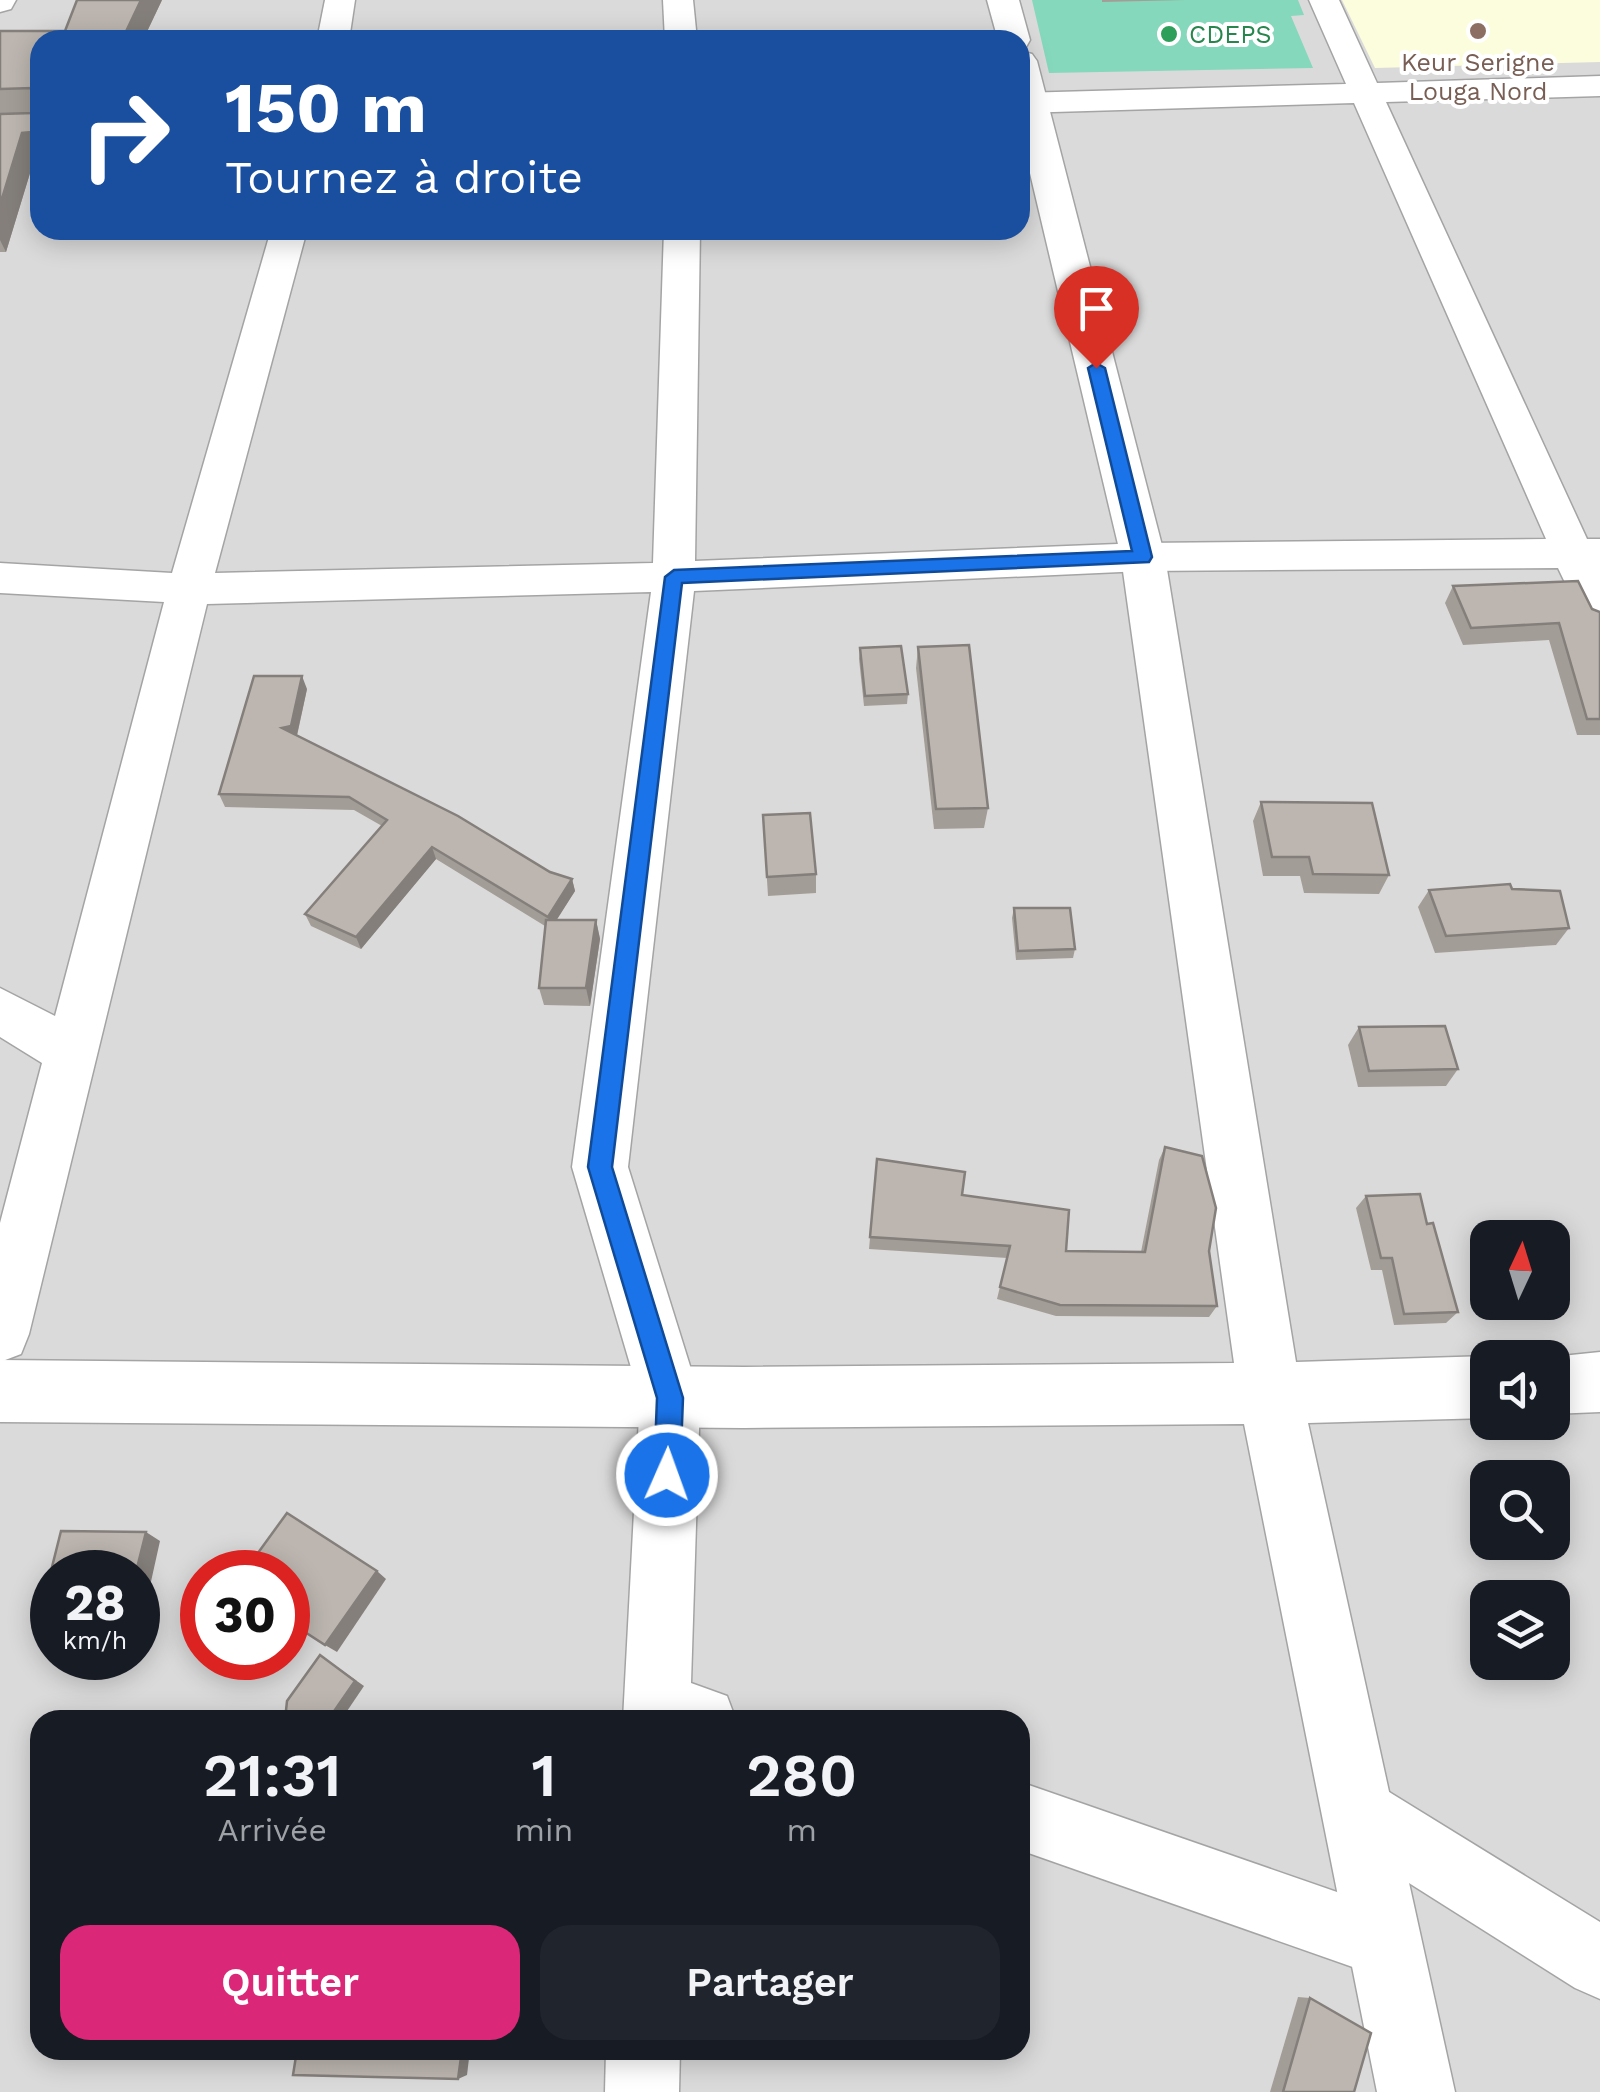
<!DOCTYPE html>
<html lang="fr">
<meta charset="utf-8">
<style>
:root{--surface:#171b24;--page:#20242c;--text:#f1f3f6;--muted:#9ea1a6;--accent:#db2777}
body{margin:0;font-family:"Work Sans",sans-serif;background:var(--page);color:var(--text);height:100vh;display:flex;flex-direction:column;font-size:38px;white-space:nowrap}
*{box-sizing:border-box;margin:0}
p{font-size:32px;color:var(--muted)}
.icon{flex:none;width:55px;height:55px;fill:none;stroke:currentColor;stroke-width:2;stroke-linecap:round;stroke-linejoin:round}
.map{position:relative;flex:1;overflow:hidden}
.details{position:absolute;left:30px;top:1710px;width:1000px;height:350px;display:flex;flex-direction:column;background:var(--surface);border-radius:30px;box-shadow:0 5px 25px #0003}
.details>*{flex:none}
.guide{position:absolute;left:30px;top:30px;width:1000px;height:210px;border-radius:30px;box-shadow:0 5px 25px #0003;background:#1a4fa0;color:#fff;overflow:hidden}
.needle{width:65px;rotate:4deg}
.buttons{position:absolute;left:1470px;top:1220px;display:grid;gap:20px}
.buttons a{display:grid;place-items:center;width:100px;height:100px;border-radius:20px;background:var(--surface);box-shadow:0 5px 25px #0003;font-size:50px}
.speed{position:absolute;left:30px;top:1550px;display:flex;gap:20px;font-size:50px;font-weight:700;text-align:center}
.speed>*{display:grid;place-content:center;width:130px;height:130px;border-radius:50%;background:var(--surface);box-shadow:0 5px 25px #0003;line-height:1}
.speed small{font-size:25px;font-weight:400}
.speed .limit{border:15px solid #d22;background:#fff;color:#111}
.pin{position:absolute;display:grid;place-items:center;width:85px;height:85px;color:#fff;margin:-102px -42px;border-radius:50% 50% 50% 0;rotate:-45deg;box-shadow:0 0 10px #0007}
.pin .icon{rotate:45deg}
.me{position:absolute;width:110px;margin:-55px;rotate:2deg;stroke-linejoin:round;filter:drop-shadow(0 0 8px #0008)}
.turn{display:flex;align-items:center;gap:35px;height:210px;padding:0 30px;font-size:45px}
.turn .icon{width:130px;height:130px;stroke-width:2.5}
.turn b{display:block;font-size:70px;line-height:85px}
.eta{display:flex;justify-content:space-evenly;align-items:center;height:170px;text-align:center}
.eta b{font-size:60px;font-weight:600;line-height:70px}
.cta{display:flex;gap:20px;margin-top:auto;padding:20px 30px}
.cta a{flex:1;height:115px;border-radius:30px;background:var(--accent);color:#fff;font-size:40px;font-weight:600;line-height:115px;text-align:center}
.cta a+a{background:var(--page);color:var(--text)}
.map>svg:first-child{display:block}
.residential{fill:#dbdada;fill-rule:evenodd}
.education{fill:#fcfddc}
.pitch{fill:#85d8bb}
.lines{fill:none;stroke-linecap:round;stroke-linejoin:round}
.minor-casing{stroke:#a4a4a4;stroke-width:3}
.tertiary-casing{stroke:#a4a4a4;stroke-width:3}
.minor{fill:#fff;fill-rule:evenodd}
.tertiary{fill:#fff;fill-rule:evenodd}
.wall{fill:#a39d97}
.shaded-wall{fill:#847f7b}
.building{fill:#bdb6b0;stroke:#847f7b;stroke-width:2.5}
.route{fill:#1a73e8;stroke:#114b97;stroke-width:2.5}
.education-dot{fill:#8d6e63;stroke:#fff;stroke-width:4}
.leisure-dot{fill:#2e9e5b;stroke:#fff;stroke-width:4}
.labels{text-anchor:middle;stroke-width:8;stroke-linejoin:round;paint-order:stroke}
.far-leisure-label{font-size:25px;fill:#27864d;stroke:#fff;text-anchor:start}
.far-education-label{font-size:25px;fill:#785e54;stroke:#fff}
</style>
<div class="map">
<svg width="1600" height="2092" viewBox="0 0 1600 2092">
<rect width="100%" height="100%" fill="#edeae3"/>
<path class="residential" d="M0 0H1600V2092H0ZM40 40H1020V230H40ZM1488 1238H1552V1302H1488ZM1488 1358H1552V1422H1488ZM1488 1478H1552V1542H1488ZM52 1572H138V1658H52ZM202 1572H288V1658H202ZM1488 1598H1552V1662H1488ZM40 1720H1020V2050H40Z"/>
<polygon class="education" points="1342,0 1600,0 1600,62 1375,68"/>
<polygon class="pitch" points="1032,0 1298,0 1304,15 1291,16 1313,68 1049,73"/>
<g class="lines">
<defs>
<g id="minor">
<polygon points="0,0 16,0 11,9 0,12"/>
<polygon points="325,0 355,0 349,40 317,40"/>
<polygon points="663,0 693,0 697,40 665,40"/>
<polygon points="1309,0 1339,0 1377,83 1600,76 1600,96 1386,102 1587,539 1600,539 1600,628 1585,624 1558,568 1143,571 694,591 628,1167 700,1398 691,1683 727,1696 736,1720 623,1720 640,1398 572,1167 651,592 207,604 29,1334 21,1354 0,1362 0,1223 42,1063 0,1037 0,988 55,1016 164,602 0,593 0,563 172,573 271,230 307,230 215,573 653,563 664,230 700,230 695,561 1143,543 1546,539 1354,103 1020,113 1020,93 1346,84"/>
<polygon points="1357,1777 1381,1787 1600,1922 1600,1999 1575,1988 1333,1835 1323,1811 1333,1787"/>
<polygon points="1020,1782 1409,1917 1420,1942 1409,1967 1384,1978 1020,1850"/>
<polygon points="606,2050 680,2050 679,2092 605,2092"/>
</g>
<g id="tertiary">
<polygon points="987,0 1019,0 1030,40 1026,47 1020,48 1020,40 998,40"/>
<polygon points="1020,51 1032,54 1037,61 1165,557 1296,1362 1488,1356 1491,1358 1488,1358 1488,1418 1308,1423 1455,2092 1377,2092 1244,1424 744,1428 0,1422 0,1360 744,1367 1234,1363 1121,557 1020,131"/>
<polygon points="1600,1352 1600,1412 1552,1414 1552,1358 1542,1358"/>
</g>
</defs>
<use href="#minor" class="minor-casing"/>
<use href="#tertiary" class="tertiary-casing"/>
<use href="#minor" class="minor"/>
<use href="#tertiary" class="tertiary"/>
</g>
<g class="wall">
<polygon points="162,0 143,40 40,40 34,160 6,252 0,252 0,31 65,31"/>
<polygon points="1102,0 1185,0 1102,2"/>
<polygon points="1453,586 1600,612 1600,735 1577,735 1549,640 1463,645 1445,603"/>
<polygon points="918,647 988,808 984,828 934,829 916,668"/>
<polygon points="860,648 908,694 907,704 864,706 859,659"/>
<polygon points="307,689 297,736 550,872 572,879 575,891 556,920 596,920 600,939 590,1006 544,1005 539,988 545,926 436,859 361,949 311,926 305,914 382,826 354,810 225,807 219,794"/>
<polygon points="1261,802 1389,875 1379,894 1304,893 1300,876 1263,876 1253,821"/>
<polygon points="763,815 816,874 816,893 768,896"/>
<polygon points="1512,889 1569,928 1556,945 1435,953 1418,907 1429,890"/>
<polygon points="1014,908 1075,949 1073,958 1016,960 1012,918"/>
<polygon points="1359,1027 1458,1069 1446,1086 1358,1087 1348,1045"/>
<polygon points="1165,1147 1209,1251 1217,1306 1209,1317 1056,1316 997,1299 1007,1258 869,1249 877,1159 962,1195 1066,1251 1141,1252 1159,1160"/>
<polygon points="1366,1196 1427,1224 1458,1312 1446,1323 1394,1325 1382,1270 1371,1270 1356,1208"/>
<polygon points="1298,1997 1310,1998 1354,2092 1270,2092"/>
</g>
<g class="shaded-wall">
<polygon points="141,0 162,0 143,40 122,40"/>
<polygon points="40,113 40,159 34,160 6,252 0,240 0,205 22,133"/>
<polygon points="302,676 307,689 296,739 282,728"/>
<polygon points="432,847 436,859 361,949 356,937"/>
<polygon points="572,879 575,891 551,929 548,917"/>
<polygon points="596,920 600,939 590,1006 586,988"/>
<polygon points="146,1532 160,1541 146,1604 138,1600 138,1572 136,1572"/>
<polygon points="377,1571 386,1579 337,1652 325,1645"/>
<polygon points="320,1655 364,1686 341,1720 328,1720"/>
<polygon points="462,2050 470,2050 467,2075 458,2079"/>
</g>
<g class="building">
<polygon points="77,0 141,0 122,40 40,40 40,113 32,132 22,133 0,205 0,114 32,113 32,88 0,89 0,31 65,31"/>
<polygon points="1578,581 1592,609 1600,612 1600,719 1587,719 1559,623 1471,628 1453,586"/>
<polygon points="969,645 988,808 936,809 918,647"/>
<polygon points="901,646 908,694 865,696 860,648"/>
<polygon points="254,676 302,676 291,726 282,728 458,816 550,872 572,879 548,917 432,847 356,937 305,914 387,820 349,797 219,794"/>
<polygon points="1261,802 1372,803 1389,875 1313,874 1309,857 1272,857"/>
<polygon points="810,813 816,874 767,877 763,815"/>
<polygon points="1510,884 1512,889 1560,891 1569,928 1446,936 1429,890"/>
<polygon points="1014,908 1070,908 1075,949 1018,951"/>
<polygon points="546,920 596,920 586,988 539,988"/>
<polygon points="1445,1026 1458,1069 1369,1071 1359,1027"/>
<polygon points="1165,1147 1202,1156 1216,1208 1209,1251 1217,1306 1060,1305 1000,1287 1010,1246 870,1237 877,1159 965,1172 962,1195 1069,1210 1066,1251 1145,1252"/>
<polygon points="1420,1194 1427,1224 1433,1223 1458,1312 1404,1314 1392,1258 1381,1258 1366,1196"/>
<polygon points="287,1513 377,1571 325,1645 288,1621 288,1572 244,1572"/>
<polygon points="61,1531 146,1532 136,1572 52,1572 52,1596 45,1595"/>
<polygon points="320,1655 355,1681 328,1720 285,1720 287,1701"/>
<polygon points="1310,1998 1371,2033 1354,2092 1283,2092"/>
<polygon points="297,2050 462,2050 458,2079 293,2075"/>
</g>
<polygon class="route" points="1096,363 1105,368 1152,557 1149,562 682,583 612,1167 683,1398 680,1475 676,1485 667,1489 658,1485 654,1475 657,1398 588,1167 665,577 674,570 1132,551 1088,368"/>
<circle class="education-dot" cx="1478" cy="31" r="10"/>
<circle class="leisure-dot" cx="1169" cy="34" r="10"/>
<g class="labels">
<g class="far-leisure-label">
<text x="1189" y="43">CDEPS</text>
</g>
<g class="far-education-label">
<text x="1478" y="71">Keur Serigne<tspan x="1478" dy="29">Louga Nord</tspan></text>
</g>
</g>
</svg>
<div class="buttons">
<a><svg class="needle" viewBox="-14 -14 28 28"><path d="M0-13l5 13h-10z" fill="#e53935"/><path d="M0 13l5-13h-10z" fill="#9ea1a6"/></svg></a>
<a><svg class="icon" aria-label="sound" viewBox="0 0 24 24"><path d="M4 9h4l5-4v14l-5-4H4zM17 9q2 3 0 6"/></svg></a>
<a><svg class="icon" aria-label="search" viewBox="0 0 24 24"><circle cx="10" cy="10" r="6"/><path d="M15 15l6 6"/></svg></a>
<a><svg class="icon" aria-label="layers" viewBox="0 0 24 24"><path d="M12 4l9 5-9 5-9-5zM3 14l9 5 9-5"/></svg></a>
</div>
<div class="speed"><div>28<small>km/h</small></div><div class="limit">30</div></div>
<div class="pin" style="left:1096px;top:368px;background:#d93025"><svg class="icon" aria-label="arrive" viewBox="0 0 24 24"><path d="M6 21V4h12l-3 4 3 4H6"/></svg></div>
<svg class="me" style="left:667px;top:1475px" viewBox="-20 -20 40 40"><circle r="17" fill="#1a73e8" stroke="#fff" stroke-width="3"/><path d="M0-11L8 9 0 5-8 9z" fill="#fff"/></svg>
<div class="guide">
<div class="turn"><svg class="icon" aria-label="right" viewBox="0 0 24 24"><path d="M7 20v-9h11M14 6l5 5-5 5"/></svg><div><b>150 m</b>Tournez à droite</div></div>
</div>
<section class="details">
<div class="eta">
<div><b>21:31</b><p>Arrivée</p></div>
<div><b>1</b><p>min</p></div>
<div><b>280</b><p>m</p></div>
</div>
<div class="cta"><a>Quitter</a><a>Partager</a></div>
</section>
</div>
